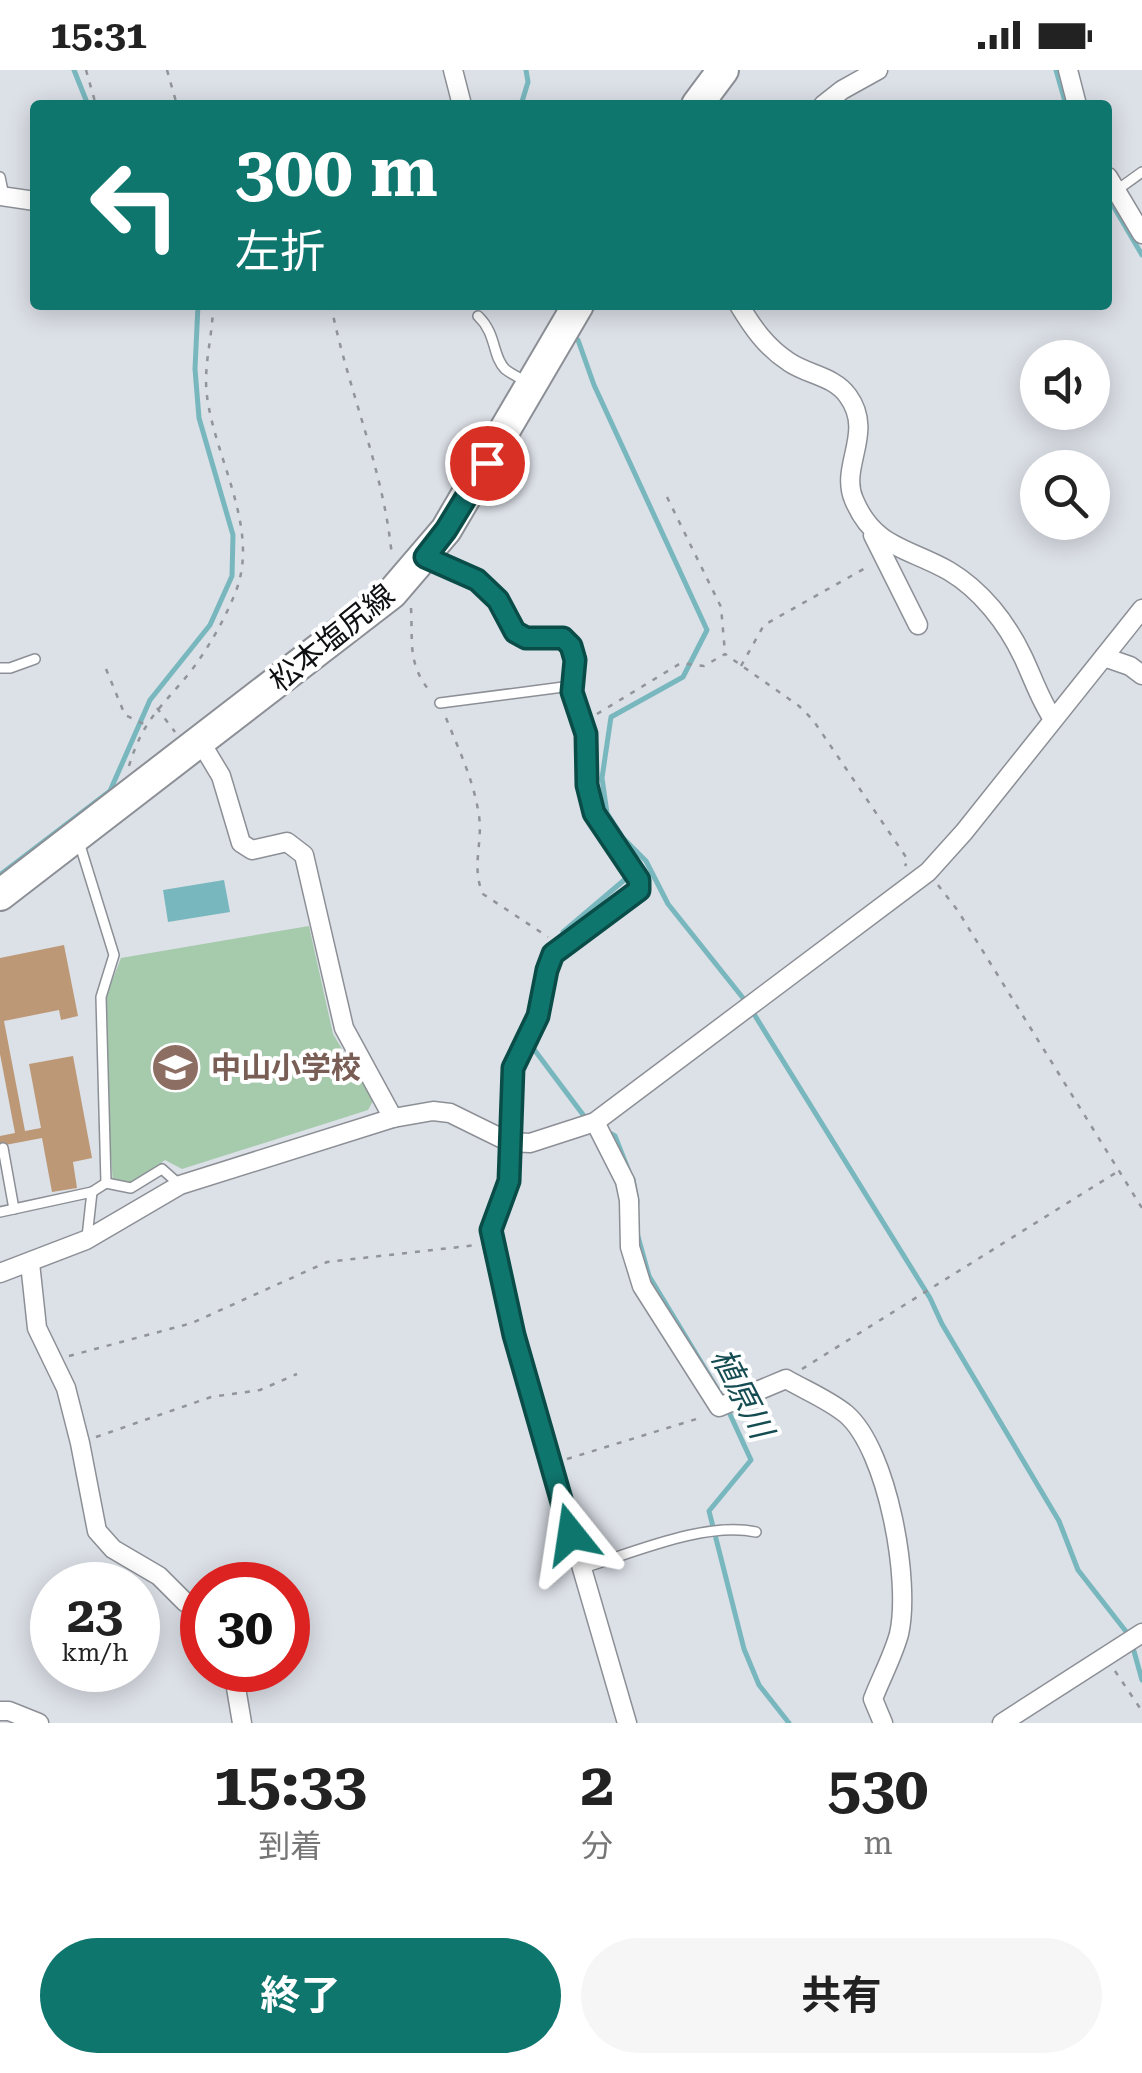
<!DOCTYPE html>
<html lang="ja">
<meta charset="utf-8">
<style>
:root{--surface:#fff;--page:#f6f6f6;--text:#222;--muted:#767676;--accent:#0f766e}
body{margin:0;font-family:"Roboto Serif","Noto Sans JP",serif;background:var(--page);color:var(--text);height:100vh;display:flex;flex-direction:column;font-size:38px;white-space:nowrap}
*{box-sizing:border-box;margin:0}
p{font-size:32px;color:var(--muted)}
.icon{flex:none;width:55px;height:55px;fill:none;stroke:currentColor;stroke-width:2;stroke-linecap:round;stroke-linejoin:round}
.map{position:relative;height:1653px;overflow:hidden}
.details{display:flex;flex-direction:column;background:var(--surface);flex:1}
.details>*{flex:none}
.hud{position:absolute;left:30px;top:30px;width:1082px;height:210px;border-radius:10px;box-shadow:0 5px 25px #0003;background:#0f766e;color:#fff;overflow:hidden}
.fabs{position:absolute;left:1020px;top:270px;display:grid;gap:20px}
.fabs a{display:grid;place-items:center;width:90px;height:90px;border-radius:50%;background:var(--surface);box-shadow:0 5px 25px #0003;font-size:50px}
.speed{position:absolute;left:30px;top:1492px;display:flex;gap:20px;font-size:50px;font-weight:700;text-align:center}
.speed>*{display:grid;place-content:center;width:130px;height:130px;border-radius:50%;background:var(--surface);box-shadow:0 5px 25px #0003;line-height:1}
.speed small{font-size:25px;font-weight:400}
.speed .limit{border:15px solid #d22;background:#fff;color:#111}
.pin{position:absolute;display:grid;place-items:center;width:85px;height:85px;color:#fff;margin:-42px;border:5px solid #fff;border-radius:50%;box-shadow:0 2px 10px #0007}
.me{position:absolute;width:110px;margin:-55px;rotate:345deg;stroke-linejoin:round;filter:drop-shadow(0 0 8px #0008)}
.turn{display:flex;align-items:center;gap:35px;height:210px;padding:0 40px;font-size:45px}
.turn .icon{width:130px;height:130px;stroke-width:2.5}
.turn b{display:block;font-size:70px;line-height:85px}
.eta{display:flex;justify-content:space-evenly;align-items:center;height:170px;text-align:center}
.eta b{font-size:60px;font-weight:700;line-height:70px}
.action{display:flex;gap:20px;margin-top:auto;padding:20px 40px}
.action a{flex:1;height:115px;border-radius:60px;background:var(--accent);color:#fff;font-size:40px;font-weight:700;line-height:115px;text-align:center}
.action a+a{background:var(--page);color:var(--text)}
.status{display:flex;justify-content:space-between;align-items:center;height:70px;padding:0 50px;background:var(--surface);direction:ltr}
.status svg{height:28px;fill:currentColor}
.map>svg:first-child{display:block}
.green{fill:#a5caac}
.water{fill:#79b7be}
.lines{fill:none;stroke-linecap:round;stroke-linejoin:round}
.stream{stroke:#79b7be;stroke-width:5}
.building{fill:#bd9876}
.lane-casing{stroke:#8c9096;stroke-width:12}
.street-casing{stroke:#8c9096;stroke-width:21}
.primary-casing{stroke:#8c9096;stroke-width:34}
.path{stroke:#919499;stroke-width:2.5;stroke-dasharray:5 8;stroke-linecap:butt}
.lane{stroke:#fff;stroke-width:9}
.street{stroke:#fff;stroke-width:18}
.primary{stroke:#fff;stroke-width:30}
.route-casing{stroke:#0a4d48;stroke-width:25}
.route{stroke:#0f766e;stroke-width:18}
.labels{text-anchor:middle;stroke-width:8;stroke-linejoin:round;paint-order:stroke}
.street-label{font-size:30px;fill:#0f1012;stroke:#fff}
.education-label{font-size:30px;font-weight:bold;fill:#785e54;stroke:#fff;text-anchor:start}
.water-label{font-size:32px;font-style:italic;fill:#144c51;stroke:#fff}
</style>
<div class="status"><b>15:31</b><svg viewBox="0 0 49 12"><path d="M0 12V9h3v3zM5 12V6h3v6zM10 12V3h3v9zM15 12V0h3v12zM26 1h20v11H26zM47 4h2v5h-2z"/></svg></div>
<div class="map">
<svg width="1142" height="1653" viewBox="0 0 1142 1653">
<rect width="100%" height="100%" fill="#dce0e7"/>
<polygon class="green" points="309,856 333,964 373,1031 368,1040 182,1099 165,1090 133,1112 113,1113 106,1020 106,926 121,888"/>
<polygon class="water" points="224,810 230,842 168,852 163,820"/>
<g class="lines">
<g class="stream">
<polyline points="74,0 88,35"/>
<polyline points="1056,0 1066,35"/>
<polyline points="521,35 528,12 526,0"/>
<polyline points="1108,127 1142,185"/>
<polyline points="578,270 594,315 707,560 683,607 611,647 602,708 607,743 623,768 646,791 668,834 743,928"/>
<polyline points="0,805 110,721 150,630 210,555 232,506 233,465 199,348 195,299 198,235"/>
<polyline points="562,869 563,862 629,806"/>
<polyline points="551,923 559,890"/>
<polyline points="754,944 930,1228 942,1254 1059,1451 1078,1500 1128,1564"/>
<polyline points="530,974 584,1046"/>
<polyline points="608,1062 615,1066 628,1099"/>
<polyline points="633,1109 637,1132"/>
<polyline points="637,1163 649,1206 721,1325"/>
<polyline points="728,1340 751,1390 709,1441 744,1579 759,1615 789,1653"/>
<polyline points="1132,1574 1142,1610"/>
</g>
</g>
<polygon class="building" points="64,875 78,946 61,950 59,940 4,951 25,1061 41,1058 29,994 73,986 92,1088 73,1092 77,1118 52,1122 42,1068 0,1076 0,1066 15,1063 0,984 0,888"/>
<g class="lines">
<defs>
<g id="lane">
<polyline points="0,107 4,126"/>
<polyline points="1117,120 1142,102"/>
<path d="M478 246C497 264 492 286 505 299 511 304 520 308 527 312"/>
<polyline points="0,598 10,598 35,589"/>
<polyline points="440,633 571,616"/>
<polyline points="3,1078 14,1139"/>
<polyline points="106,1113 131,1118 162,1099 180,1115"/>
<polyline points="0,1142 92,1122 106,1113 101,927 114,885 79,772"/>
<polyline points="87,1167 92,1122"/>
<path d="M583 1498C633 1483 705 1451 756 1462"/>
</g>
<g id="street">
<polyline points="453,0 462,35"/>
<polyline points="1068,0 1077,35"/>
<polyline points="823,35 842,20 878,0"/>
<polyline points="1108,107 1142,164"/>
<polyline points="0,126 35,131"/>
<path d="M739 235C753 258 766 277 789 292 808 305 834 306 848 326 875 363 839 396 854 430 874 478 909 478 949 501 981 520 1007 553 1023 587 1033 608 1040 630 1053 649"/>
<polyline points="873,465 918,555"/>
<polyline points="425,487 477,510 498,530 515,562 526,568 563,568 571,576 575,590 572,621 587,664 587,715 595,743 639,809 639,820 553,884 547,899 539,945 513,997 509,1111 491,1161 492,1173 514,1265 627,1653"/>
<polyline points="1104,587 1130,596 1142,605"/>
<polyline points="200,671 221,706 241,773 252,780 287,772 304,785 344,958 393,1048"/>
<path d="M595 1052 625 1111 629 1130 630 1177 642 1216 719 1337 786 1309C805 1320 829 1330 846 1344 888 1380 911 1512 899 1564 893 1586 881 1608 873 1629L883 1653"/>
<polyline points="30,1193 37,1258 66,1318 80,1373 97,1461 113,1479 159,1506 185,1532 202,1543"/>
<polyline points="0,1203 86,1170 180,1115 393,1048 433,1041 450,1043 509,1072 530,1073 595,1052 928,802 964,762 1142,539"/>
<polyline points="233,1600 242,1653"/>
<polyline points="0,1641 9,1641 39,1653"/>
<polyline points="1002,1653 1142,1563"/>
</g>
<g id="primary">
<polyline points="697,35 723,0"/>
<polyline points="0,825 392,523 446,460 578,235"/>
</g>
</defs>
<use href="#lane" class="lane-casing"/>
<use href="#street" class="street-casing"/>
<use href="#primary" class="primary-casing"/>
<g class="path">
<polyline points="86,0 96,35"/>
<polyline points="167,0 177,35"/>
<path d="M331 235C347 317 382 395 391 478L395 484"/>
<polyline points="667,427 721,537 725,583"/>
<path d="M411 538C413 575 407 594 432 624"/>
<polyline points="741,596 764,555 869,496"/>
<polyline points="106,599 125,645 146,655"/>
<polyline points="157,638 175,662"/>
<polyline points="597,644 681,593 704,596 725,584 799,636 813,650 908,790 905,796"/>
<path d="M446 648C459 680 474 711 479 746 483 772 471 798 483 824L548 867"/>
<path d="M129 696C143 649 162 637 191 601 209 577 225 549 236 521 260 458 215 389 207 326 203 295 213 266 213 235"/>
<polyline points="938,815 958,841 1142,1138"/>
<polyline points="69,1286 192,1253 327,1192 477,1175"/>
<polyline points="802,1299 1117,1102"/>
<polyline points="96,1367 211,1327 260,1320 297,1304"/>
<polyline points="567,1389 703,1347"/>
<polyline points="1115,1601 1142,1641"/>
</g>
<use href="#lane" class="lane"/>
<use href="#street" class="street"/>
<use href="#primary" class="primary"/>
</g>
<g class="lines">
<defs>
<polyline id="route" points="487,393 446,460 425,487 477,510 498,530 515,562 526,568 563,568 571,576 575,590 572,622 586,664 587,715 594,743 639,810 639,820 553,884 547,900 538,946 513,998 509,1111 491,1160 514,1265 571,1464"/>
</defs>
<use href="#route" class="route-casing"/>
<use href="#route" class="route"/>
</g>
<defs>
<symbol id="school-disc" viewBox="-11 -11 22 22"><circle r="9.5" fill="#8d6e63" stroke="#fff"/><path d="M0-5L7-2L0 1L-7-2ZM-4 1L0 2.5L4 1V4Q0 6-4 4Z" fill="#fff"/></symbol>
</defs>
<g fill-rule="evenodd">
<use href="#school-disc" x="148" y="970" width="55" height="55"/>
</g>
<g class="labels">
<g class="street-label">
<text transform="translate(332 568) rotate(-39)" y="10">松本塩尻線</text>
</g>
<g class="education-label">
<text x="211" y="1008">中山小学校</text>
</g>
<g class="water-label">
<text transform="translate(742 1323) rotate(63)" y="11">植原川</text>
</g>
</g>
</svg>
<div class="fabs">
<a><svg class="icon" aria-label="sound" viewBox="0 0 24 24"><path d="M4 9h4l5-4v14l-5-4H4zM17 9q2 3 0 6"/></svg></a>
<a><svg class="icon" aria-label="search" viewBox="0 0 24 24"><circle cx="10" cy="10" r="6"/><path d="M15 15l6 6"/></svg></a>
</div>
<div class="speed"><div>23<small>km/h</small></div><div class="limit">30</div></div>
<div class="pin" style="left:487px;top:393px;background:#d93025"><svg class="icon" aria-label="arrive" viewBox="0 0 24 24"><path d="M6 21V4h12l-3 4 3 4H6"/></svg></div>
<svg class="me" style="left:571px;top:1464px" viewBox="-20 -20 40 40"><path d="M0-17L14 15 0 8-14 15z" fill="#0f766e" stroke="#fff" stroke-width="4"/></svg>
<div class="hud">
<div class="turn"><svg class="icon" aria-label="left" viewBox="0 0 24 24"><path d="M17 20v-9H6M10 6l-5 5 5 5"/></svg><div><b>300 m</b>左折</div></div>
</div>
</div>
<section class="details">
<div class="eta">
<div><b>15:33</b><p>到着</p></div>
<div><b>2</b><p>分</p></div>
<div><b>530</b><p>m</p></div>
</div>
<div class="action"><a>終了</a><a>共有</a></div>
</section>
